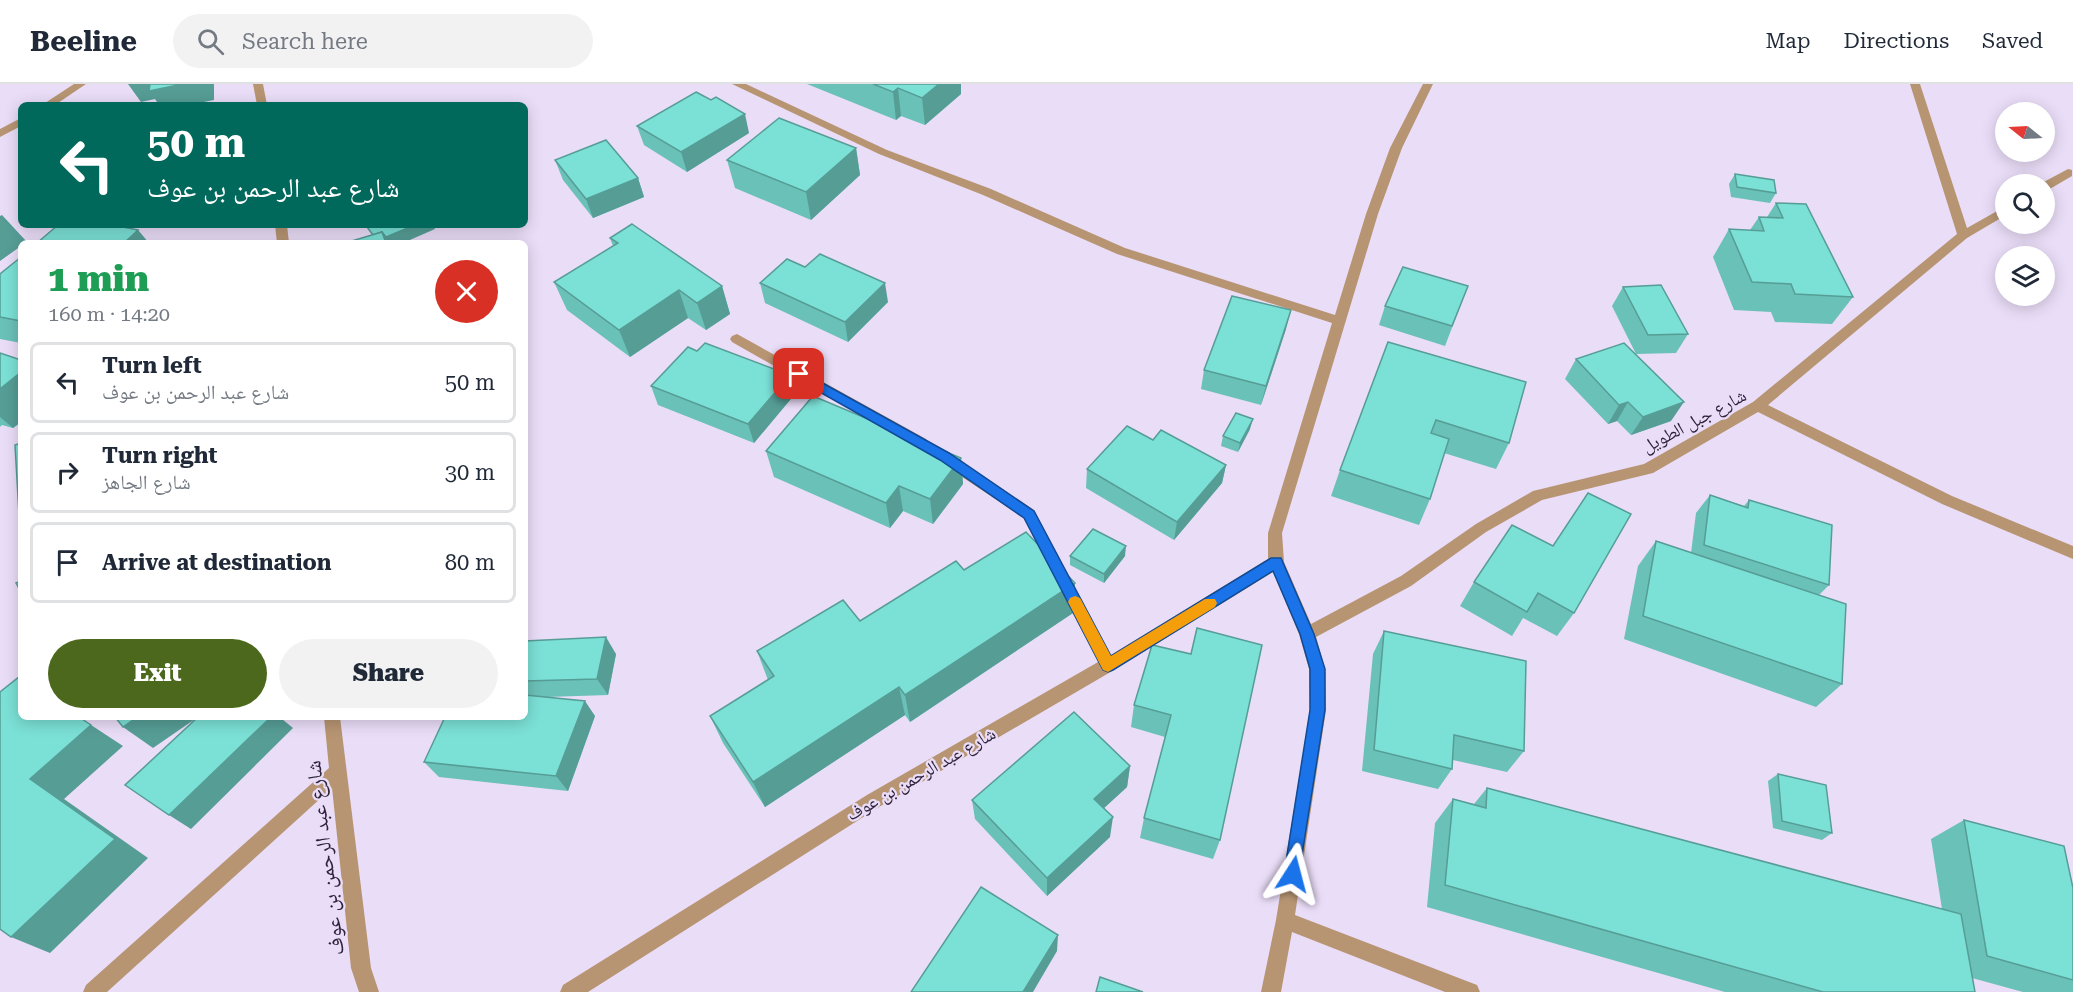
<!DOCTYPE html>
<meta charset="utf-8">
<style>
:root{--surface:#fff;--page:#f2f2f3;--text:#1f2937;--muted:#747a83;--line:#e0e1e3;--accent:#4c681c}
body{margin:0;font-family:"Roboto Serif","Noto Naskh Arabic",serif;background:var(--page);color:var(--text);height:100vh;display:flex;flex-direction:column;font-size:22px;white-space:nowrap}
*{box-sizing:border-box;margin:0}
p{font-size:20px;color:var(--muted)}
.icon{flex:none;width:33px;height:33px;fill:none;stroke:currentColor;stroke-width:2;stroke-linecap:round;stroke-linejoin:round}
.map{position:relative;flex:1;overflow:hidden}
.sheet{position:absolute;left:18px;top:156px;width:510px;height:480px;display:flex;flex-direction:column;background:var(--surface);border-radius:9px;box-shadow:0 3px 15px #0003}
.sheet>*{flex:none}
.top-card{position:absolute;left:18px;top:18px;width:510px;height:126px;border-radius:9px;box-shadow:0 3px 15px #0003;background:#00695c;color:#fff;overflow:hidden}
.needle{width:39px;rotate:288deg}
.fabs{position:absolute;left:1995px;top:18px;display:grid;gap:12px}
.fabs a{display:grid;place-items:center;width:60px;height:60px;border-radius:50%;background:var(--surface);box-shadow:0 3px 15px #0003;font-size:30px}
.pin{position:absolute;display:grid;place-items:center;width:51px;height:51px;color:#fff;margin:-26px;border-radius:12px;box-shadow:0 3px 9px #0006}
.me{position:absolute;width:66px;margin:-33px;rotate:9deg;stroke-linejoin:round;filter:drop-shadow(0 0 4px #0008)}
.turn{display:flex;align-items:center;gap:21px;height:126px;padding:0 30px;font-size:27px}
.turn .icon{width:78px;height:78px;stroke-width:2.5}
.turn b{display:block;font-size:42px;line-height:51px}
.round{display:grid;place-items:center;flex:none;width:63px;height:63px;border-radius:32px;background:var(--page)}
.head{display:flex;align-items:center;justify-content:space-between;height:102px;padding:0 30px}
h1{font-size:36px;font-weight:800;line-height:45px;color:#1e9e55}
.primary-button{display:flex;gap:12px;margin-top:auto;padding:12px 30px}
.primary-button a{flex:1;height:69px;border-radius:36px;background:var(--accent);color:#fff;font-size:24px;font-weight:800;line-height:69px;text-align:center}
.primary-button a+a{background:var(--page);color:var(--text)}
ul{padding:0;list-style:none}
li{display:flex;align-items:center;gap:18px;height:81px;margin:0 12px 9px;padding:0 18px;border:3px solid var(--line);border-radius:9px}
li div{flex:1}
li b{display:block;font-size:22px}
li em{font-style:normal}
header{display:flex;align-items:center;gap:36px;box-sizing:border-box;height:84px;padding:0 30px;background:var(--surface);border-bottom:2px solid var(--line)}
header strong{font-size:28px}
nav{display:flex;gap:33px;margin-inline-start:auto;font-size:21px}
.search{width:420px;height:54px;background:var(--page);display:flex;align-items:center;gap:15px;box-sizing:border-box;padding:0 21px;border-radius:33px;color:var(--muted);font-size:22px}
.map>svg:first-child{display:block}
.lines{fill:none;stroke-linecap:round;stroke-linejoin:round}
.minor{fill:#b79573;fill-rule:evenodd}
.wall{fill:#6ac1b8}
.shaded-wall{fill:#569d96}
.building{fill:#7be0d6;stroke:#569d96;stroke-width:1.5}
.route{fill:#1a73e8;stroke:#114b97;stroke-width:1.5}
.slow{fill:#f59e0b}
.labels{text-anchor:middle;stroke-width:4.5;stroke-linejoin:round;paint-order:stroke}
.street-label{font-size:18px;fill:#2f223b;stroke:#eaddf8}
.near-street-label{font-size:21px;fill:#2f223b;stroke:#eaddf8}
</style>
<header>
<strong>Beeline</strong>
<div class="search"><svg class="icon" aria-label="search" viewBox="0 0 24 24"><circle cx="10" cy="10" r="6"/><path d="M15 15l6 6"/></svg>Search here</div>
<nav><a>Map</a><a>Directions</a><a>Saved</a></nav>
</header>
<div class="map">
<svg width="2073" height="908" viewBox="0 0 2073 908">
<rect width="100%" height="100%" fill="#eaddf8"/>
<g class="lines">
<g class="minor">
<polygon points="74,0 86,0 55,21 42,21"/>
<polygon points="253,0 263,0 267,21 257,21"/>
<polygon points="732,0 746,0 887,66 991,105 1125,164 1335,231 1366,130 1390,64 1423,0 1433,0 1402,64 1378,130 1282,449 1284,478 1311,540 1401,492 1476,440 1533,407 1644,380 1753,318 1957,150 1910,0 1920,0 1967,144 2006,122 2006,131 1967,154 1768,321 1952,412 2073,462 2073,475 1942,420 1758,328 1653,389 1542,416 1486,448 1411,502 1316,553 1325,585 1326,626 1295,831 1477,901 1480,908 1445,908 1292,848 1281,908 1261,908 1276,836 1310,626 1309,585 1299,550 1273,488 1114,586 879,723 588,908 560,908 563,901 867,711 1098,578 1024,434 941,379 939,375 941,371 951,371 1034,426 1111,571 1268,475 1268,449 1332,239 1117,170 983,111 879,70"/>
<polygon points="21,34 21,42 0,53 0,45"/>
<polygon points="2068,85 2072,86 2072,92 2048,106 2044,107 2044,100 2040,100"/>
<polygon points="275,141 287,141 289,159 277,159"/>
<polygon points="737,250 926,355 928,359 926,363 916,363 732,258 730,255 732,252"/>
<polygon points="324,633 340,633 371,884 379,908 359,908 351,884 332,704 107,908 83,908 86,901 329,684"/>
</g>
</g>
<g class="wall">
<polygon points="807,0 961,0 961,10 925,41 901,32 896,36"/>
<polygon points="637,42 749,49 687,88 644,61"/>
<polygon points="856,64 860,91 811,136 735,104 727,76"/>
<polygon points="555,76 638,94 644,113 593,134 563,96"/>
<polygon points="1735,90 1776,109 1770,119 1731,113 1729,100"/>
<polygon points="1776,119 1853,213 1832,240 1775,238 1771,228 1734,226 1713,173 1729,145 1750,146 1759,133 1767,133"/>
<polygon points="610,154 722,202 730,230 706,246 688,234 630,273 567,226 554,198 613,162"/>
<polygon points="21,173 21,259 0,255 0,190"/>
<polygon points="760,199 888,218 848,258 765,219"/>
<polygon points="1468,202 1445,262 1379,241 1385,222"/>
<polygon points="1623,203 1688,250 1676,269 1636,270 1612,222"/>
<polygon points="1286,245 1261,321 1201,305 1204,286"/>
<polygon points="1388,258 1509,359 1496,385 1444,369 1430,415 1419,441 1331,412 1340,386"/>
<polygon points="697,267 790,291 795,310 754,359 658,321 651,302"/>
<polygon points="0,269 21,276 21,338 13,344 2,341 0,343"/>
<polygon points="1576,275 1671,337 1631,351 1617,337 1608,340 1565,295"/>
<polygon points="1250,345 1238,368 1221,362 1223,352"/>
<polygon points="1153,356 1226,381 1222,399 1174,456 1086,404 1087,385"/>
<polygon points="766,367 961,374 963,400 933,440 903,427 890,444 774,393"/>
<polygon points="1710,411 1744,422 1749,416 1829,501 1819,511 1842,600 1816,623 1624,555 1638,482 1656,457 1691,469 1696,429"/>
<polygon points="1512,441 1574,529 1557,552 1523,534 1512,552 1460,522 1474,498"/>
<polygon points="1070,472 1125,472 1104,499 1070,481"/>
<polygon points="964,486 1075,499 1073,529 910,638 905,631 765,723 723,659 710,632 768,596 757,567 860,537"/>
<polygon points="1384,547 1524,667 1507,688 1453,676 1452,685 1438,705 1362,687 1373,570"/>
<polygon points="525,557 616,570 608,611 547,613 595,632 568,707 439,693 424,678 525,633"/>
<polygon points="1191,570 1220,756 1213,775 1140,754 1144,734 1165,653 1131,643 1134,621"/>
<polygon points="1130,682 1127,703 1104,724 1110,753 1047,812 975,735 972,716"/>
<polygon points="1778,690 1832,749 1822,756 1773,744 1768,697"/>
<polygon points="1487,704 1942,825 1931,755 1964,736 2073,804 2073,908 2023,908 1972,894 1975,908 1725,908 1427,823 1435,739 1453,715 1474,720"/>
</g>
<g class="shaded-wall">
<polygon points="128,0 214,0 214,16 189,21 159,21 155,15 141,18"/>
<polygon points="939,0 961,0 961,10 925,41 922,14"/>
<polygon points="898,4 901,32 896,36 893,8"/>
<polygon points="745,30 749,49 687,88 681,68"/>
<polygon points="856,64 860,91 811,136 806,108"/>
<polygon points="638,94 644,113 593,134 586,115"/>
<polygon points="2,131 27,158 21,159 21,162 0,177 0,132"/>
<polygon points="415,141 433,141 435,145 403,159 378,159 382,148"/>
<polygon points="138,146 149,159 124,159"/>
<polygon points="885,199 888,218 848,258 845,238"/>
<polygon points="722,202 730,230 706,246 697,219"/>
<polygon points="679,206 688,234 630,273 619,246"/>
<polygon points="1291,226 1286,245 1261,321 1266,302"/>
<polygon points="21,288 21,338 13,344 0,333 0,305"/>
<polygon points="790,291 795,310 754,359 748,340"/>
<polygon points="1628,318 1617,337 1608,340 1619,321"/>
<polygon points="1684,318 1671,337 1631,351 1643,333"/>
<polygon points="1253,335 1250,345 1238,368 1240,359"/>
<polygon points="961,374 963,400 933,440 930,415"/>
<polygon points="1226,381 1222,399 1174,456 1177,438"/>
<polygon points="899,402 903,427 890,444 886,419"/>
<polygon points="1126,462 1125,472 1104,499 1104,490"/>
<polygon points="1075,499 1073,529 910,638 905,611"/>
<polygon points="606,553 616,570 608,611 597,595"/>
<polygon points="899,603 905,631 765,723 753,698"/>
<polygon points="585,617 595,632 568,707 556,692"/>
<polygon points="137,633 198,633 153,664 123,643"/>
<polygon points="271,633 283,633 282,635 293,644 191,745 169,731"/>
<polygon points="91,641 123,662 64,715 148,774 50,869 11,853 30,695"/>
<polygon points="1130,682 1127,703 1092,735 1094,715"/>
<polygon points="1113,733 1110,753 1047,812 1047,794"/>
<polygon points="1058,851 1057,867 1033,908 1023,908"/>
</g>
<g class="building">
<polygon points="150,0 183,0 149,7"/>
<polygon points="873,0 939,0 922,14 898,4 893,8"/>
<polygon points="696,8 711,16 716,13 745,30 681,68 637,42"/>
<polygon points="779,34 856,64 806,108 727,76"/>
<polygon points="606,56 638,94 586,115 555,76"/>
<polygon points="1735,90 1774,96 1776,109 1737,103"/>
<polygon points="1776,119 1806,120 1853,213 1795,210 1791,200 1752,198 1729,145 1764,147 1759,133 1783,134"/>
<polygon points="632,140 722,202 697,219 679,206 619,246 554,198 618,159 610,154"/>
<polygon points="58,141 113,141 138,146 124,159 37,159"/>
<polygon points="371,141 415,141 386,153 382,148 373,151 367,143"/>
<polygon points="382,148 386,159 345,159"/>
<polygon points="820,170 885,199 845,238 760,199 787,175 805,183"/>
<polygon points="21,173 21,237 0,233 0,190"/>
<polygon points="1403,183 1468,202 1452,242 1385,222"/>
<polygon points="1661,201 1688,250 1648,251 1623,203"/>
<polygon points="1232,212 1291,226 1266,302 1204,286"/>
<polygon points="1388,258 1526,298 1509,359 1436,336 1431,349 1449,355 1430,415 1340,386"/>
<polygon points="705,259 790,291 748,340 651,302 688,263 697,267"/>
<polygon points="1624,259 1684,318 1643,333 1628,318 1619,321 1576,275"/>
<polygon points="0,269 21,276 21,288 0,305"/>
<polygon points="813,312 961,374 930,415 899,402 886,419 766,367"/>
<polygon points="1236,329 1253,335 1240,359 1223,352"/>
<polygon points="1127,342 1153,356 1161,346 1226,381 1177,438 1087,385"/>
<polygon points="21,359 21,447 20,448 15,361"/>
<polygon points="1588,409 1631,430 1574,529 1538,509 1527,528 1474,498 1512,441 1553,462"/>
<polygon points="1710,411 1748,424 1749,416 1832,441 1829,501 1704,461"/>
<polygon points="1093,445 1126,462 1104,490 1070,472"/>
<polygon points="1026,448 1075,499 905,611 899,603 753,698 710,632 774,592 757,567 843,516 860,537 956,477 964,486"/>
<polygon points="1656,457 1846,520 1842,600 1643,532"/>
<polygon points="21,497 21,508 16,499"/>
<polygon points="1197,544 1262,561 1220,756 1144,734 1171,631 1134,621 1152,561 1191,570"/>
<polygon points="1384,547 1526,577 1524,667 1454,651 1452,685 1374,666"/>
<polygon points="606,553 597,595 525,597 525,557"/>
<polygon points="19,593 21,594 21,633 79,633 91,641 30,695 115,755 11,853 0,845 0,608"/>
<polygon points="525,611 585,617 556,692 424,678 445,633 525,633"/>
<polygon points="1074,628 1130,682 1094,715 1113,733 1047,794 972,716"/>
<polygon points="115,633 137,633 123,643"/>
<polygon points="198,633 271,633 169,731 125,701"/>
<polygon points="1778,690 1826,701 1832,749 1782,737"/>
<polygon points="1487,704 1961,830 1975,908 1823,908 1445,801 1453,715 1486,724"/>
<polygon points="1964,736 2064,762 2073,804 2073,896 1987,872"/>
<polygon points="981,803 1058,851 1023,908 911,908"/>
<polygon points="1100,893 1143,908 1096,908"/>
</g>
<polygon class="route" points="799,286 949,369 1034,427 1111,572 1271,474 1281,474 1314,550 1325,585 1325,626 1298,796 1293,798 1287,796 1284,790 1310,626 1310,585 1300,550 1273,487 1113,586 1108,588 1103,586 1024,434 940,376 795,294 795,287"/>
<polygon class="slow" points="1075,512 1080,514 1111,572 1205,515 1215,515 1217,519 1215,523 1108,588 1103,586 1068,518 1070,514"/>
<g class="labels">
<g class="street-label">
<text transform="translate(1694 337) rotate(-28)" y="6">شارع جبل الطويل</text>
<text transform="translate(921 690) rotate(-30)" y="6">شارع عبد الرحمن بن عوف</text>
</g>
<g class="near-street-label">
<text transform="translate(325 774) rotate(-97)" y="7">شارع عبد الرحمن بن عوف</text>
</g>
</g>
</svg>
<div class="fabs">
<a><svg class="needle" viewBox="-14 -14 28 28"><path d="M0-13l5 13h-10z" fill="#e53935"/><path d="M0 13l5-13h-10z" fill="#747a83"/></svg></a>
<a><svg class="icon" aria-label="search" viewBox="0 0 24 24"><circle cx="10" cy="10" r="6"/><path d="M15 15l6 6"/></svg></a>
<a><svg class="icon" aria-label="layers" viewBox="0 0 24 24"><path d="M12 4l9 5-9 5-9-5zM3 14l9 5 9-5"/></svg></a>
</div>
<div class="pin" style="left:799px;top:290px;background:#d93025"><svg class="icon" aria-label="arrive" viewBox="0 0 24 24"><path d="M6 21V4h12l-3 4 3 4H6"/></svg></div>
<svg class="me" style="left:1293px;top:790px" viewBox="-20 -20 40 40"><path d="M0-17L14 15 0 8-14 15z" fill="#1a73e8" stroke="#fff" stroke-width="4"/></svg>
<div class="top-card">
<div class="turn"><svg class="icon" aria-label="left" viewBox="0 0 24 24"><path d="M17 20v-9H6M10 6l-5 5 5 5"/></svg><div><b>50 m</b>شارع عبد الرحمن بن عوف</div></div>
</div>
<section class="sheet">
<div class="head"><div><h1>1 min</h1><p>160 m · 14:20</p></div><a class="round" style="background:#d93025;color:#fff"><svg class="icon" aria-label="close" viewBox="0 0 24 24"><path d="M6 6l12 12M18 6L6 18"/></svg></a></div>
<ul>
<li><svg class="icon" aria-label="left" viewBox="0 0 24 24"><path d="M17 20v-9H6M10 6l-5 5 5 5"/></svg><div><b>Turn left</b><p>شارع عبد الرحمن بن عوف</p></div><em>50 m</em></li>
<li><svg class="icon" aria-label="right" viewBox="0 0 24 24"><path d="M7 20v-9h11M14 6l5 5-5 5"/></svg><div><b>Turn right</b><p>شارع الجاهز</p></div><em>30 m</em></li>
<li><svg class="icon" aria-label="arrive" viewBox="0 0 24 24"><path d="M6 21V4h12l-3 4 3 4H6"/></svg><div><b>Arrive at destination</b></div><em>80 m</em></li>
</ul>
<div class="primary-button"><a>Exit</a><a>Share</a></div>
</section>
</div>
